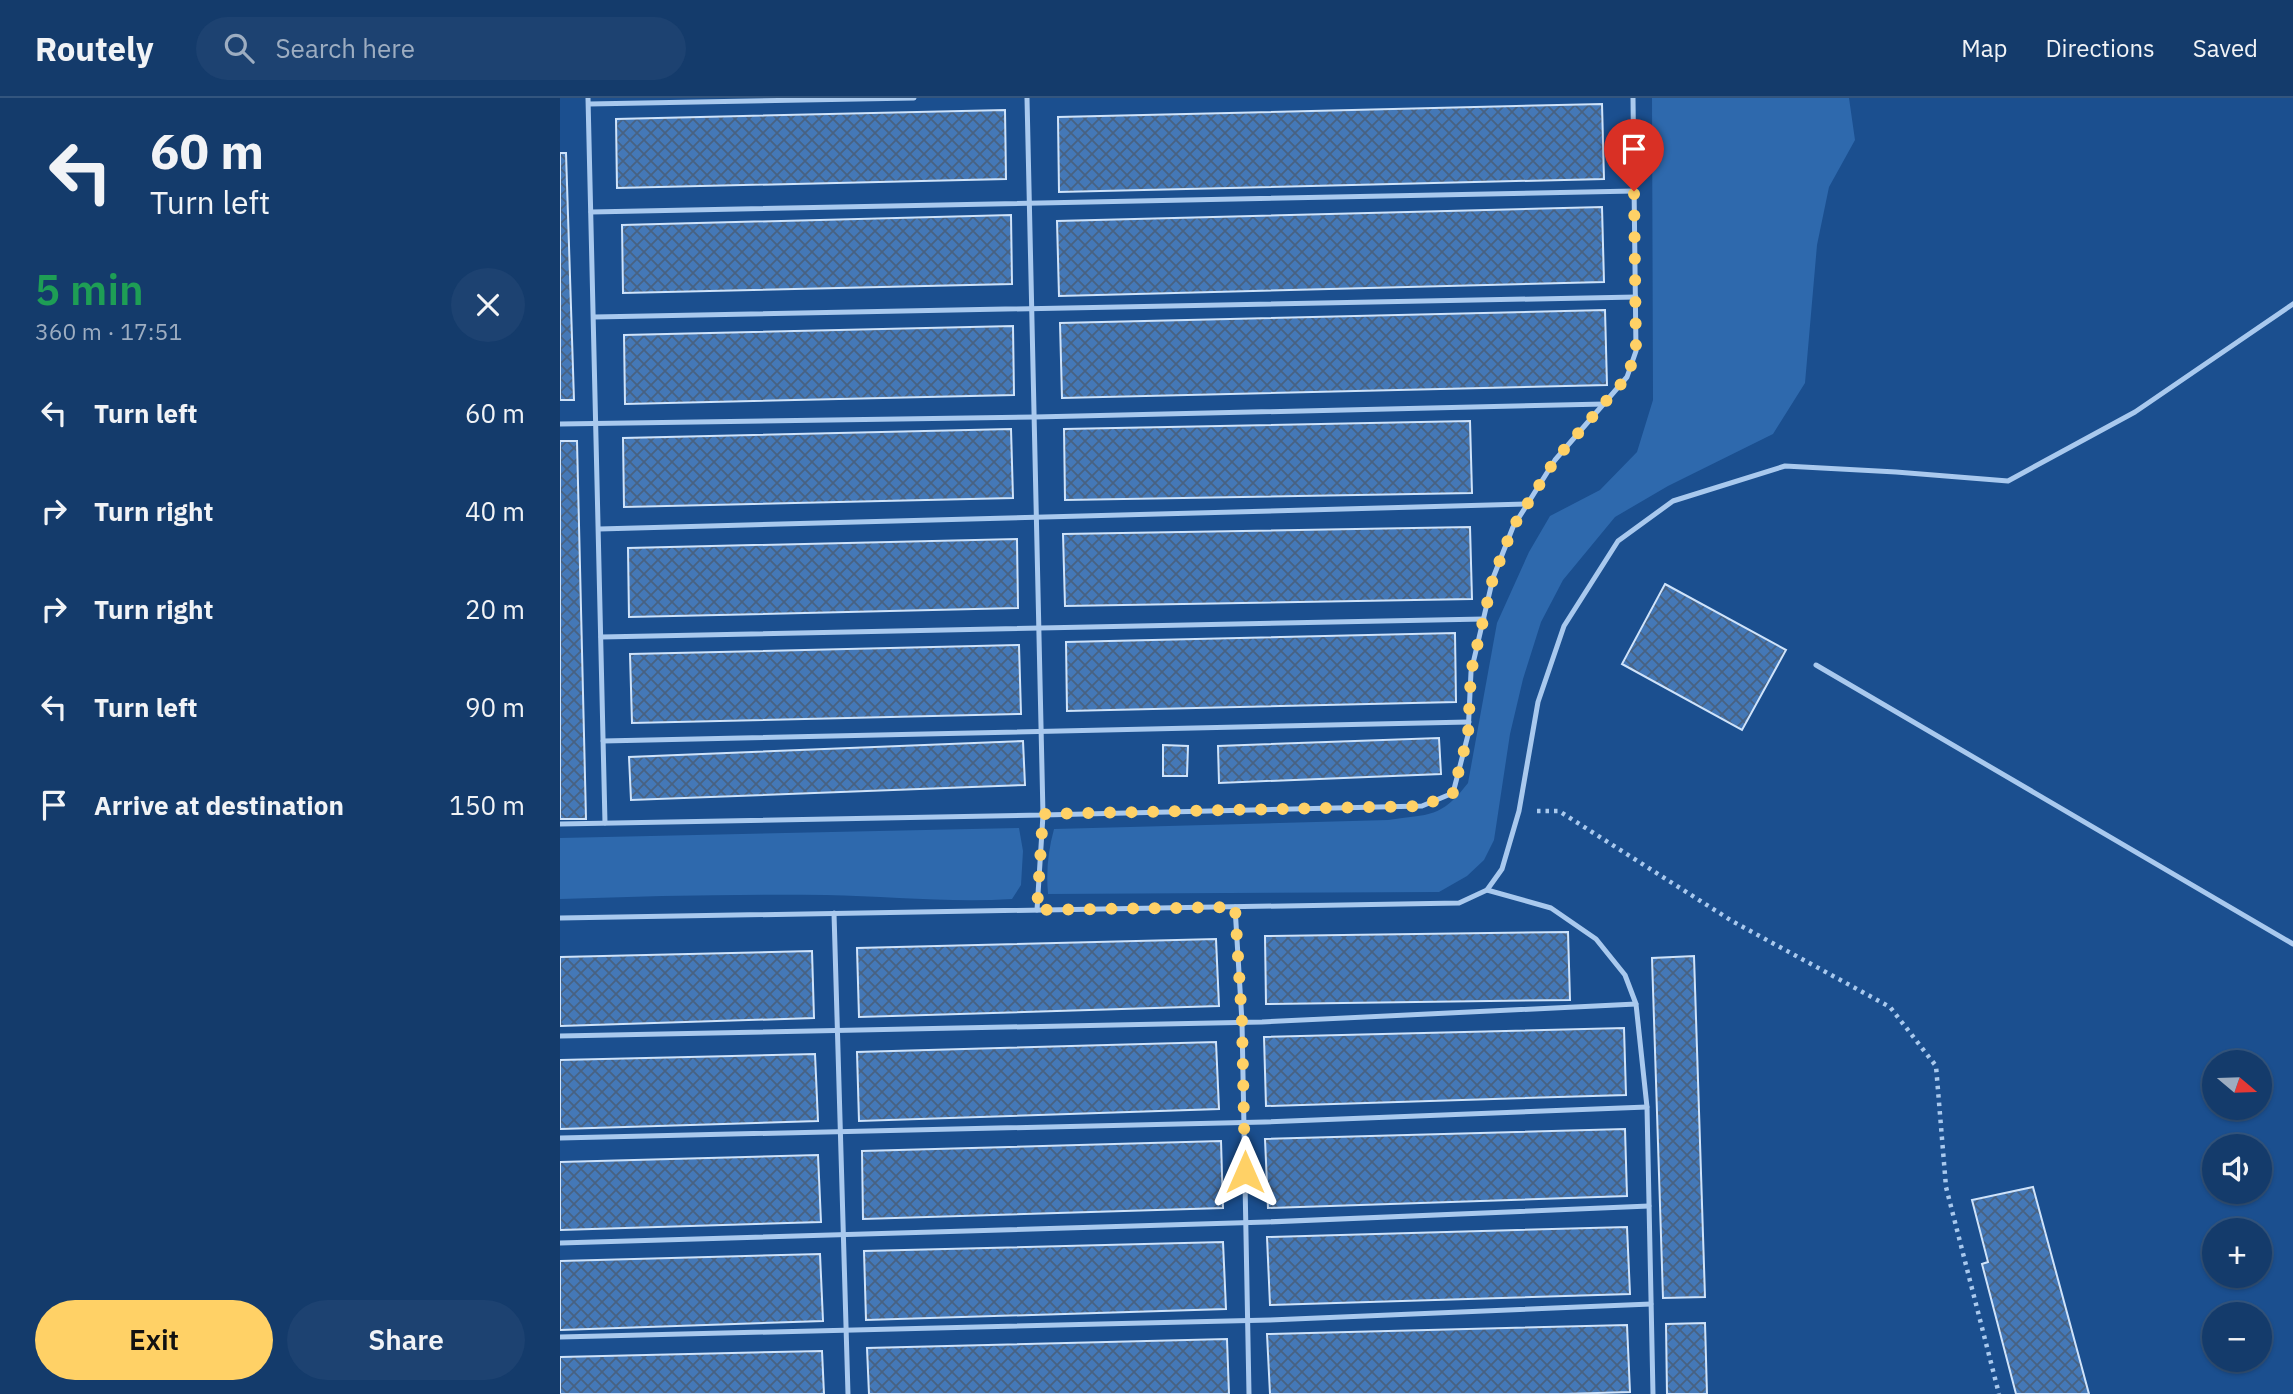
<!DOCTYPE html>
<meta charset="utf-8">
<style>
:root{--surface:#143b6b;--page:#1d4271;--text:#f1f3f6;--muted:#9dadc1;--line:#33557e;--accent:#ffd166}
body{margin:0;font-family:"IBM Plex Sans",sans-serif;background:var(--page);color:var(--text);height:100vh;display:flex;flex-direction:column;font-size:26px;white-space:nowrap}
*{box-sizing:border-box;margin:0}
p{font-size:23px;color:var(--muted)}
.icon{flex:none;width:38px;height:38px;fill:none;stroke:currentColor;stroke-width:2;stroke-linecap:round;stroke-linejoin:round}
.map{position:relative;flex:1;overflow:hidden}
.drawer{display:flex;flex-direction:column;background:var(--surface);width:560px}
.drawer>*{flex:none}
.top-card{background:#143b6b;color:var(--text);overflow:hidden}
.needle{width:46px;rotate:109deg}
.tools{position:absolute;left:1642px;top:952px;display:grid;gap:14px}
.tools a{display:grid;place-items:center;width:70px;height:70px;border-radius:50%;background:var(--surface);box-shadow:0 2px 5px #0004,0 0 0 2px var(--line);font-size:35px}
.pin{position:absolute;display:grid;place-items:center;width:60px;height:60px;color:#fff;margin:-72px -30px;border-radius:50% 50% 50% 0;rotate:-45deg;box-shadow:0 0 7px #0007}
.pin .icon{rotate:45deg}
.me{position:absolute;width:77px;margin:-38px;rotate:0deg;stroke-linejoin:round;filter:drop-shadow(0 0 5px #0008)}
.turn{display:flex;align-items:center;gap:24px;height:147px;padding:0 35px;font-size:32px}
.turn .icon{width:91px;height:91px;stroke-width:2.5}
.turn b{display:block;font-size:49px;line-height:60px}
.round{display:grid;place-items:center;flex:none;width:74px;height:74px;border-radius:37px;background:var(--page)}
.overview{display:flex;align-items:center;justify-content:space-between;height:119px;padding:0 35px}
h1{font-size:42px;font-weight:600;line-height:52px;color:#1e9e55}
.primary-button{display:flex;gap:14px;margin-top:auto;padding:14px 35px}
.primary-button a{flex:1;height:80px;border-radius:42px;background:var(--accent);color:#111;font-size:28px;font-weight:600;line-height:80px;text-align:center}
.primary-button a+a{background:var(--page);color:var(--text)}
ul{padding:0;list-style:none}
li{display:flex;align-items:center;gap:21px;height:98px;padding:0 35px}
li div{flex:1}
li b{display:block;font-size:26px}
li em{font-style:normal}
header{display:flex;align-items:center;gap:42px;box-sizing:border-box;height:98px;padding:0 35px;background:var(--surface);border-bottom:2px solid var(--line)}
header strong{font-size:33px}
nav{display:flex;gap:38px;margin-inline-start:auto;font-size:24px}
.search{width:490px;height:63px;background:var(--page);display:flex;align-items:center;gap:18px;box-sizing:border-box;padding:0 24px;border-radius:38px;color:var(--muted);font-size:26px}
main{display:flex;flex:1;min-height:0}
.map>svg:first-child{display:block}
.grass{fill:#2e69ad}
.building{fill:url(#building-cross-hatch);stroke:#cfe3fa;stroke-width:2}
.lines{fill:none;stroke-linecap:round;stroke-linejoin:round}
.path{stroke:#a9c9ee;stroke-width:4.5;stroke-dasharray:3.5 5;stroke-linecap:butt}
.service{stroke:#a9c9ee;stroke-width:5}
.route{stroke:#ffd166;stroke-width:12;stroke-dasharray:0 21.6}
</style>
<header>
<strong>Routely</strong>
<div class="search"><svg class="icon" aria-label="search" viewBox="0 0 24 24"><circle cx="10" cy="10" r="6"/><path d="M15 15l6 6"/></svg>Search here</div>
<nav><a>Map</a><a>Directions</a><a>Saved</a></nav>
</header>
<main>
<section class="drawer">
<div class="top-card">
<div class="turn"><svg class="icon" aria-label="left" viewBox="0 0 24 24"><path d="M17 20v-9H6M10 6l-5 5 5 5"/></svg><div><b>60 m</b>Turn left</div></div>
</div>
<div class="overview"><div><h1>5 min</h1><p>360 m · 17:51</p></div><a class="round"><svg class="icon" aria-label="close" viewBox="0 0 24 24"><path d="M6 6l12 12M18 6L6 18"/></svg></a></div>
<ul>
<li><svg class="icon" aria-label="left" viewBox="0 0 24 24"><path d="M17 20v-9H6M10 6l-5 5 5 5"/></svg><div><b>Turn left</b></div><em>60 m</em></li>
<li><svg class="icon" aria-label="right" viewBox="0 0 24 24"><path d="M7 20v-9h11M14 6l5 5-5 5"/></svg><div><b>Turn right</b></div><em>40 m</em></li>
<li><svg class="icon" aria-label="right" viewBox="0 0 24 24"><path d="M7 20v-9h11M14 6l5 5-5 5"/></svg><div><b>Turn right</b></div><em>20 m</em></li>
<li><svg class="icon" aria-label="left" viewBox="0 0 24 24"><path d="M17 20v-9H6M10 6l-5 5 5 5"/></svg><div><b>Turn left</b></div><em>90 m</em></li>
<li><svg class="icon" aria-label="arrive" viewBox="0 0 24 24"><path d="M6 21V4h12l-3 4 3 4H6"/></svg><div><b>Arrive at destination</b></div><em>150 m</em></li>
</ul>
<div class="primary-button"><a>Exit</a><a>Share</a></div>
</section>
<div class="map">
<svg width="1733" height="1296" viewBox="0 0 1733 1296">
<defs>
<pattern id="building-cross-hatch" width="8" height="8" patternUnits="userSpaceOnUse" patternTransform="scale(1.75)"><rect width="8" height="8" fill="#4478b7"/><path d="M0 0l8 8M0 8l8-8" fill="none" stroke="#486282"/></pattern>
</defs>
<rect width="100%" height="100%" fill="#1b4f8f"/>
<g class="grass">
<path d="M1092 0H1289L1295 42 1269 89 1257 147 1245 285 1213 336 1108 388 1055 419 1003 482 981 524 963 581 950 636 934 742 924 762 907 778 879 794 488 796C486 773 488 753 494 731L828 722C870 716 881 720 908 685L937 525 969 454 990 418 1040 392 1077 354 1093 302Z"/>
<path d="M459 730 463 753 461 787 452 801C390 805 328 798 266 797 177 796 89 798 0 801V740Z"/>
</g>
<g class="building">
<polygon points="1042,6 1044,81 499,94 498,19"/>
<polygon points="445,12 446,81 57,90 56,21"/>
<polygon points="0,55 6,55 14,302 0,302"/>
<polygon points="1042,109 1044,184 499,198 497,123"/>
<polygon points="451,117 452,186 63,195 62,127"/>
<polygon points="1045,212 1047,287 502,300 500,225"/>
<polygon points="453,228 454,297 65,306 64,237"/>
<polygon points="910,323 912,395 505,402 504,331"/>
<polygon points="451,331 453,400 64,409 63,340"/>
<polygon points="0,343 17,343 26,721 0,721"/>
<polygon points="910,429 912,501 505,508 503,436"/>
<polygon points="457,441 458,510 69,519 68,450"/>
<polygon points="1105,486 1226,552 1182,632 1062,566"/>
<polygon points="895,535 896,604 507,613 506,544"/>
<polygon points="459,547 461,616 72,625 70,556"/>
<polygon points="879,640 881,676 659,685 658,648"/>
<polygon points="463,643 465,687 71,702 69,659"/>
<polygon points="603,647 628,648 627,678 603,678"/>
<polygon points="1008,834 1010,902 706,906 705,838"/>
<polygon points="656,841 659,908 299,919 297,850"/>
<polygon points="252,853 254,920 0,928 0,859"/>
<polygon points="1134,858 1145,1199 1103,1200 1092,860"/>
<polygon points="1064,930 1066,997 706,1008 704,939"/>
<polygon points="656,944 659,1011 299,1023 297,954"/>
<polygon points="255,956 258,1023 0,1031 0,962"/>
<polygon points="1065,1031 1067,1098 708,1110 705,1041"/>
<polygon points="661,1043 663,1110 303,1121 302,1053"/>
<polygon points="258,1057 261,1124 0,1132 0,1064"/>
<polygon points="1473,1089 1529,1296 1456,1296 1422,1166 1428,1164 1412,1102"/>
<polygon points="1067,1129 1070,1196 710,1207 707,1139"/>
<polygon points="663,1144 666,1211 306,1222 304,1153"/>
<polygon points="260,1156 263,1223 0,1232 0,1163"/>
<polygon points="1145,1225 1147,1296 1107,1296 1106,1226"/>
<polygon points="1067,1227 1070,1294 1005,1296 710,1296 707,1236"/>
<polygon points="667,1241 669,1296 309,1296 307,1250"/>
<polygon points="262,1253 264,1296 0,1296 0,1259"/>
</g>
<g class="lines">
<polyline class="path" points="977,713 999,713 1172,823 1330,909 1376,968 1386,1089 1439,1296"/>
<g class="service">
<polyline points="28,0 45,725"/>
<polyline points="29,6 354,0"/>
<polyline points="31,114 1074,93"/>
<polyline points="34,219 1076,199"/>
<polyline points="0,326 475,319 1045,306"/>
<polyline points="39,431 968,406"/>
<polyline points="41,539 924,521"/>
<polyline points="1256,567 1733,846"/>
<polyline points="43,643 909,624"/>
<polyline points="0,726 483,717 467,0"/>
<polyline points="927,792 991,810 1036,841 1065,877 1076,906 1087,1009 1093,1296"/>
<polyline points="675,809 682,924 689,1296"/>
<polyline points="477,812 483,717 862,708 893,695 908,637 911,574 933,480 953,429 995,362 1067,279 1076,253 1073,0"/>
<polyline points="274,815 288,1296"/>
<polyline points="0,820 899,805 927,792 942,771 959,713 978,604 1004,528 1058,443 1113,403 1225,368 1336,374 1448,383 1575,314 1733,206"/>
<polyline points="0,938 702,924 1076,906"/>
<polyline points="0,1040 705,1024 1087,1009"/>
<polyline points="0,1145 707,1124 1089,1108"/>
<polyline points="0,1239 710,1222 1091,1206"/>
</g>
</g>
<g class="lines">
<polyline class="route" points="685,1074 682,924 675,809 477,812 483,716 862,708 893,695 908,637 911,574 933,480 953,429 995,362 1067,279 1076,253 1074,93"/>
</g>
</svg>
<div class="tools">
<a><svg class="needle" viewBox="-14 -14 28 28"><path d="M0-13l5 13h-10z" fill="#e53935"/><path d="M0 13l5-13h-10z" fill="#9dadc1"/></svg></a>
<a><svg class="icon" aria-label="sound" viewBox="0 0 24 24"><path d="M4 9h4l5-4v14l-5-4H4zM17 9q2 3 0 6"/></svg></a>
<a>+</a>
<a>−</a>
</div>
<div class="pin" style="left:1074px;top:93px;background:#d93025"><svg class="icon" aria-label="arrive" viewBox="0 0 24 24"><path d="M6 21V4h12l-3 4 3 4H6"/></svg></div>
<svg class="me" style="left:685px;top:1074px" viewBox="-20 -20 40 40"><path d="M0-17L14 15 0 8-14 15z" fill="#ffd166" stroke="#fff" stroke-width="4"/></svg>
</div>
</main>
